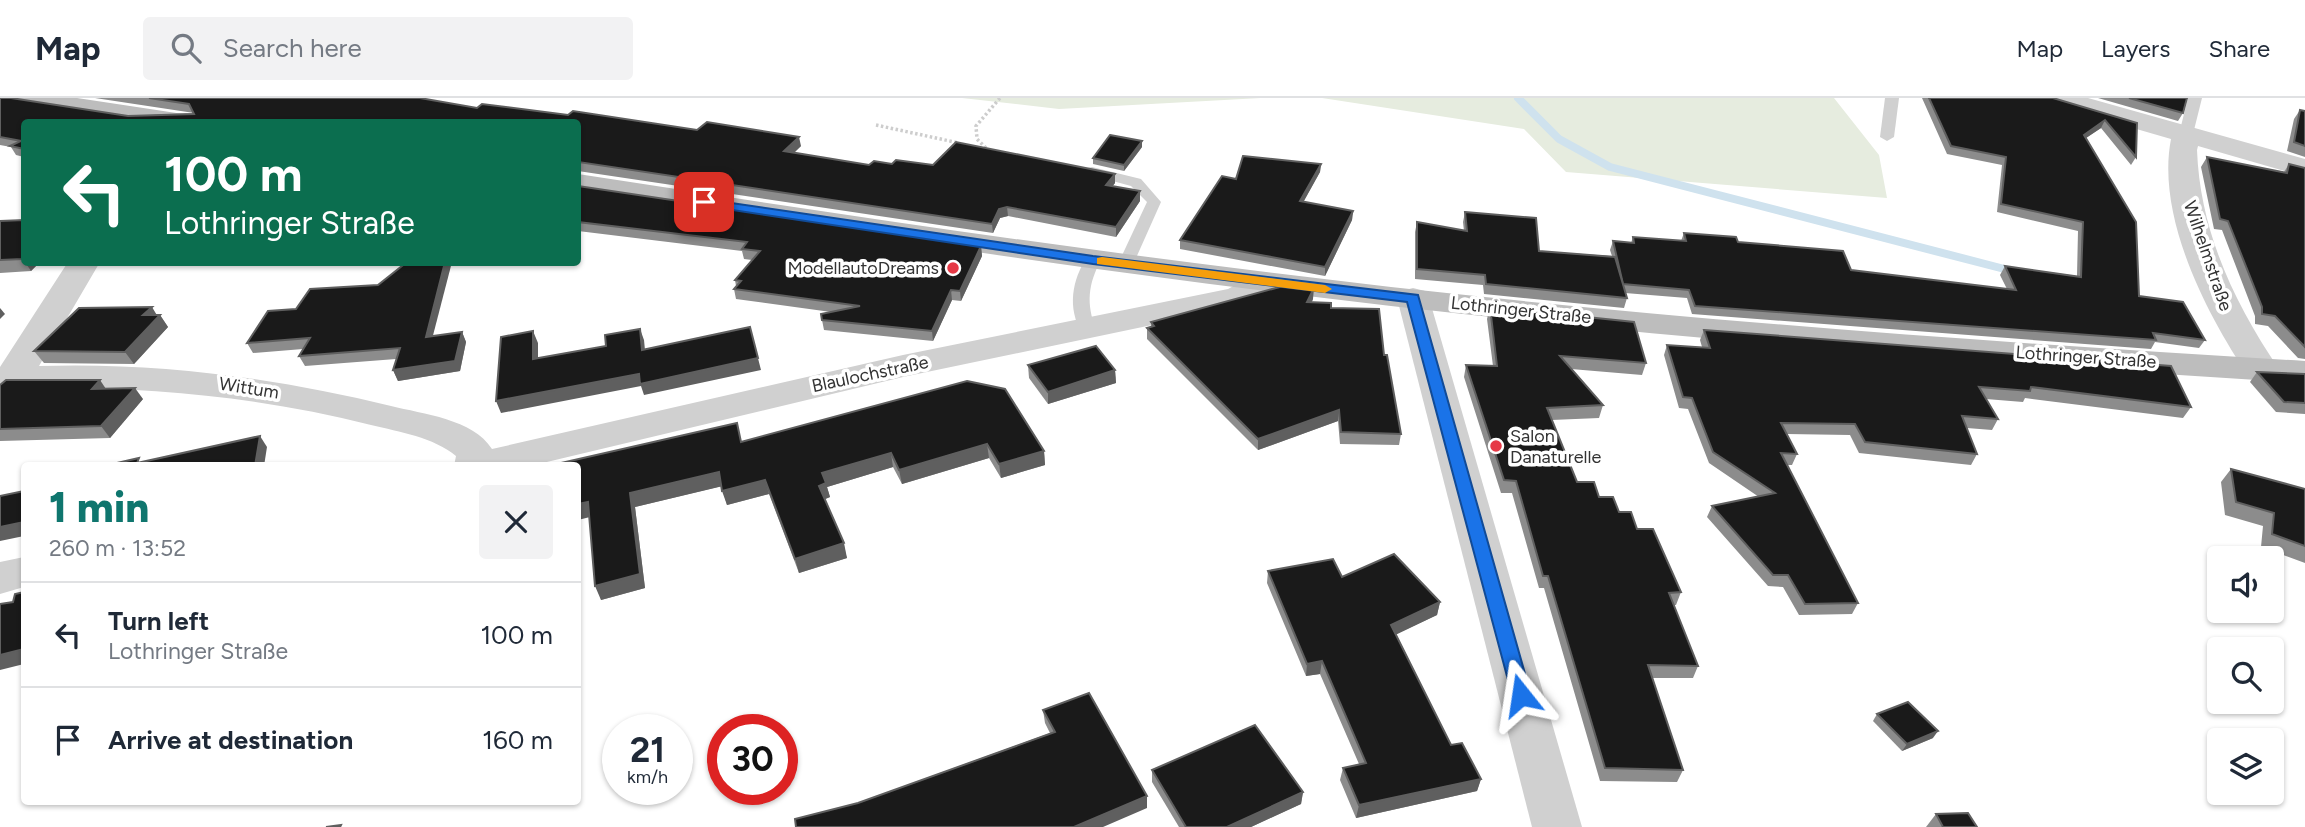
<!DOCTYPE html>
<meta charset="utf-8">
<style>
:root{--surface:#fff;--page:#f2f2f3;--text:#1f2937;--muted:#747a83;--line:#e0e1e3;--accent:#0f766e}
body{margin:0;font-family:Figtree,sans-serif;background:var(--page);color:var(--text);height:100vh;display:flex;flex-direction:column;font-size:26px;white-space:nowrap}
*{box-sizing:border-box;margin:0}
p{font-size:23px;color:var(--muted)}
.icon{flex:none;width:38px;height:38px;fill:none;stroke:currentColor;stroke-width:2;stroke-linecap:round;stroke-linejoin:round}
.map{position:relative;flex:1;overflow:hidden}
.drawer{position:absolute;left:21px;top:364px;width:560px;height:343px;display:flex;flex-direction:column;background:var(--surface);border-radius:7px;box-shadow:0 2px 5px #0004}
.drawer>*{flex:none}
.banner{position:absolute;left:21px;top:21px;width:560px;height:147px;border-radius:7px;box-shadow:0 2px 5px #0004;background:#0b6e4f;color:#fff;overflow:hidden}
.controls{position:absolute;left:2207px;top:448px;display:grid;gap:14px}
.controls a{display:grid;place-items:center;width:77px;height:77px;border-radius:7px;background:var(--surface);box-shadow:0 2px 5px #0004;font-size:35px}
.speed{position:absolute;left:602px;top:616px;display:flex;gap:14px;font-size:35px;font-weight:700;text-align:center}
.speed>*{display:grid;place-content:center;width:91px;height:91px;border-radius:50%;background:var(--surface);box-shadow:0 2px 5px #0004;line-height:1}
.speed small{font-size:18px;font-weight:400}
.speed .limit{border:10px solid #d22;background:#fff;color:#111}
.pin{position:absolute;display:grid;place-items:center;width:60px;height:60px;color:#fff;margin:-30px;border-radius:14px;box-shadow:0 4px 10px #0006}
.me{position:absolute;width:77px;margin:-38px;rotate:345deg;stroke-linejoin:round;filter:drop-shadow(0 0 5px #0008)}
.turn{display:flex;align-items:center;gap:24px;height:147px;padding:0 28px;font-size:32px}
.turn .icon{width:91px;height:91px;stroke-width:2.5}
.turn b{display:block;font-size:49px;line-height:60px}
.round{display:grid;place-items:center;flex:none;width:74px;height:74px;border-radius:7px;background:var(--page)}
.overview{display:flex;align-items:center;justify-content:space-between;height:119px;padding:0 28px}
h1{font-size:42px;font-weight:800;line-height:52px;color:var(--accent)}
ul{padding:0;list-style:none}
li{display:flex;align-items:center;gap:21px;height:105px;padding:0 28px;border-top:2px solid var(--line)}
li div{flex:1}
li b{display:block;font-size:26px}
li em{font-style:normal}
header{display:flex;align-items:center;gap:42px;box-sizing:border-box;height:98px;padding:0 35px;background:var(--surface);border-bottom:2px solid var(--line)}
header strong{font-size:33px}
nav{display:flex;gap:38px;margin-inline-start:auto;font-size:24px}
.search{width:490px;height:63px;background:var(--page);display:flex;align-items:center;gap:18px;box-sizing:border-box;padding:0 24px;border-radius:7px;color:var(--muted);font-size:26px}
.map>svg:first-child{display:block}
.green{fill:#e6ecdf}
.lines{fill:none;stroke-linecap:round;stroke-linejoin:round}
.stream{stroke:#cfe2ee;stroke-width:8}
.path{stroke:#cdcdcd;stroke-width:3.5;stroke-dasharray:2.5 2.5;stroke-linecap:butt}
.lane{fill:#d0d0d0;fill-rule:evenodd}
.street{fill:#d0d0d0;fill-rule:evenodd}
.secondary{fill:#bdbdbd;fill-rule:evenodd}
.wall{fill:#8c8c8c}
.shaded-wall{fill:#5f5f5f}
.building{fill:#1a1a1a;stroke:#5f5f5f;stroke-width:2}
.route{fill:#1a73e8;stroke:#114b97;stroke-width:2}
.slow{fill:#f59e0b}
.poi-dot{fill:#e63946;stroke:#fff;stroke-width:2.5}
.labels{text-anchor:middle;stroke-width:7;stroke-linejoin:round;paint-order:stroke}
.street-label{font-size:18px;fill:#333;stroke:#fff}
.poi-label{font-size:18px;fill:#333;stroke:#fff;text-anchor:end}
</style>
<header>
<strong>Map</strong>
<div class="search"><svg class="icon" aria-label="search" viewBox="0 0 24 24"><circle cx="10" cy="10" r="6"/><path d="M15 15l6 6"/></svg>Search here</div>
<nav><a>Map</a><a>Layers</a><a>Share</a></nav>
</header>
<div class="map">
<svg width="2305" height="729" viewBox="0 0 2305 729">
<rect width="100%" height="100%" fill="#fff"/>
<g class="green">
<polygon points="962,0 1261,0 1059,11"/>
<polygon points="1322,0 1834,0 1879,57 1887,100 1566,74 1524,31"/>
</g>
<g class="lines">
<polyline class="stream" points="1518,0 1559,41 1610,69 2016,174"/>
<g class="path">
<polyline points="876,27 959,45"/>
<polyline points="986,50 977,41 976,28 1000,0"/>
</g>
<g class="lane">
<polygon points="1885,0 1899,0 1894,39 1887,43 1880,39"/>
<polygon points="2188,0 2202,0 2193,36 2186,40 2179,36"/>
<polygon points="1092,69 1141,81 1161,104 1132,169 1120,169 1118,166 1147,104 1131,88 1087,76 1087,70"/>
<path d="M1093 157 1101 162C1088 186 1086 206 1096 231L1088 236 1082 235C1067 210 1072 182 1087 159Z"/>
</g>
<g class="street">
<path d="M2046 0H2088L2305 61V79L2198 48 2197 52C2200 133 2234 205 2279 271L2273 279 2261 282 2249 279C2206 216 2156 118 2171 41L2050 6Z"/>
<path d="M68 164H100L39 268C158 264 276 280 391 308 423 316 473 321 492 351L903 257 1228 191 1254 177 1265 174 1276 177 1281 184 1276 191 1238 209 903 279 530 368H454L456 358C433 339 400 334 371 327 249 296 126 287 0 291V269Z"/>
<polygon points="1413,190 1425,193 1429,200 1582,729 1532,729 1397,200 1401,193"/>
<polygon points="24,459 24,489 0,496 0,464"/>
</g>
<g class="secondary">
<polygon points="12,0 77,0 183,16 193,18 196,24 134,24 25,8 16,6"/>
<path d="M578 76C849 118 1119 158 1391 189 1695 223 2000 245 2305 263V285C2000 266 1695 243 1391 208 1119 177 848 136 578 94Z"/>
</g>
</g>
<g class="wall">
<polygon points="0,0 19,2 128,18 194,15 95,0 420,0 477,10 801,48 794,55 869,67 892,66 933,67 1115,85 1112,88 1140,93 1140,103 1116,139 1008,118 1000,120 993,135 578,73 578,74 578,24 24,24 24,59 16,57 11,49 0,47"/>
<polygon points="1922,0 2052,0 2137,25 2136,59 2131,67 2101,30 2086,40 2139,198 2205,242 2199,250 2155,244 2151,251 1692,216 1687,200 1625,195 1627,200 1624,210 1484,196 1483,187 1415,181 1415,134 1417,124 1464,133 1463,124 1465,114 1539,153 1612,158 1610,152 1613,143 1631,145 1633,139 1681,143 1684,135 1738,144 1851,172 2007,191 2000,177 2005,168 2077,178 2078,133 1997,114 2002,67 1947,56"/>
<polygon points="2098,0 2187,0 2183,15 2178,23"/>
<polygon points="2300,12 2305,13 2305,59 2287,53 2294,21"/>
<polygon points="1142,49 1124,73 1093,66 1093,60"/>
<polygon points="2207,59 2284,74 2289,66 2305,70 2305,261 2298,260 2268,228 2255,226 2255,218 2222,132 2214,131 2201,69"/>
<polygon points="1321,66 1320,74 1303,104 1353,113 1352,122 1325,178 1180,151 1180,142 1236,81"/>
<polygon points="578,88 981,148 982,158 961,203 952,202 933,243 824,232 822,222 831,214 736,201 734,191 736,188 735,182 752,162 744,161 742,153 578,133"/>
<polygon points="24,122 24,164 40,164 31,173 0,175 0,123"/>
<polygon points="121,164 171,164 123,167"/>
<polygon points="378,187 433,238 462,234 466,244 460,273 398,283 393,272 396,261 305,268 299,258 303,251 253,255 247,245 296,211"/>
<polygon points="1313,201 1312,204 1331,210 1384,257 1401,336 1399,347 1340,346 1338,323 1258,352 1147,241 1147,230 1151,229 1151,224"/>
<polygon points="1490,209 1646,265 1642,277 1571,271 1603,307 1599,320 1552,322 1577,384 1619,414 1637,431 1681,494 1676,507 1674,507 1698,568 1693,580 1652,580 1683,672 1677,684 1600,683 1544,490 1539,490 1512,395 1501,395 1464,279 1466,267 1493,268 1487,221"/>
<polygon points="157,217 160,217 168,229 134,266 44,265 34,253"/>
<polygon points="1704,232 2191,309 2183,320 2025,300 2023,304 1986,301 1998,321 1992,332 1967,330 1977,356 1971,367 1859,355 1850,337 1787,336 1797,356 1792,367 1787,367 1858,505 1852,516 1799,517 1783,489 1768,488 1707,419 1712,408 1759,399 1709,365 1688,311 1679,310 1664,257 1667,247 1702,249 1700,242"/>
<polygon points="1028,267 1115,272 1116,285 1048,306 1029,280"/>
<polygon points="2257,274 2305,276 2305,316 2276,314 2250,284"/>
<polygon points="967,283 1044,353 1045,367 1001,380 989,360 902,386 893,369 827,389 830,399 825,401 847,460 799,475 769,396 727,407 722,388 635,409 645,490 601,502 589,419 742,344"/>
<polygon points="0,287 106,291 143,301 110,340 0,343"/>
<polygon points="2231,371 2305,391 2305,465 2261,449 2263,428 2225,417 2221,384"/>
<polygon points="1268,473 1342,479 1440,504 1437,517 1396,536 1451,647 1481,681 1477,693 1356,720 1340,682 1343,670 1359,666 1320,576 1306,578 1267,485"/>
<polygon points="1043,612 1147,710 858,705 1050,635 1045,625"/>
<polygon points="1877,616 1933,640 1902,653 1873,623"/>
<polygon points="1152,672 1303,694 1301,706 1251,729 1179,729 1152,684"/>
<polygon points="1936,716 1977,729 1926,729"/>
</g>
<g class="shaded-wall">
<polygon points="2105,22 2101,30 2080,44 2084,37"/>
<polygon points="799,39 801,48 786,62 784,53"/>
<polygon points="1142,43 1142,49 1124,73 1124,67"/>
<polygon points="1321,66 1320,74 1299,112 1300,103"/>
<polygon points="1115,76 1115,85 1106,97 1106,87"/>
<polygon points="1140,93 1140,103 1116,139 1116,129"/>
<polygon points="1007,109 1008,118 1000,120 993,135 992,126 999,111"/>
<polygon points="1353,113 1352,122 1325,178 1325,169"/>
<polygon points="981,148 982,158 961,203 960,193"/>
<polygon points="25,164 40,164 31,173"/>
<polygon points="445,164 452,164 430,249 426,239"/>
<polygon points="1314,190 1313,201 1306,215 1307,204"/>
<polygon points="951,192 952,202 933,243 932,233"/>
<polygon points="152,209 158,219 160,217 168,229 134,266 125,254 143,217"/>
<polygon points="0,210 5,216 0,221"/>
<polygon points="750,229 761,272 644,297 641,288 501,315 496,303"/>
<polygon points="640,231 644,242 646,263 642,252"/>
<polygon points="533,233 538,245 538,273 533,261"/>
<polygon points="462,234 466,244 460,273 398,283 393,272"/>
<polygon points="1115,272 1116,285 1048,306 1048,294"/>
<polygon points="100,282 108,294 92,291"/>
<polygon points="135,290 143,301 110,340 101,328"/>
<polygon points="1339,312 1338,323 1258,352 1258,341"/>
<polygon points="260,338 267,349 264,368 255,368"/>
<polygon points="987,346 989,360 902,386 899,372"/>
<polygon points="1044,353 1045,367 1001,380 999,366"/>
<polygon points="891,355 893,369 827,389 830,399 823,402 819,388 822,375"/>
<polygon points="719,374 723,388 635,409 645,490 601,502 595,488 630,395"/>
<polygon points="765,382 769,396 727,407 722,393"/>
<polygon points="588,404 594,418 578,422 578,406"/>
<polygon points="24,424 24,438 0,443 0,429"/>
<polygon points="844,445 847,460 799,475 795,461"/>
<polygon points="1440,504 1437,517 1389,540 1391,527"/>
<polygon points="24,551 24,566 0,572 0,557"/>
<polygon points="1322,563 1320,576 1306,578 1307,566"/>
<polygon points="1938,633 1933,640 1902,653 1907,646"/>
<polygon points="1481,681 1477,693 1356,720 1359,707"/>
<polygon points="1303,694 1301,706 1251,729 1227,729"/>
<polygon points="1147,698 1147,710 1103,729 1074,729"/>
</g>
<g class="building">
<polygon points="0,0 11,0 128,18 194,16 189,6 149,0 420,0 477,10 482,6 568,17 573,13 697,32 707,24 799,39 784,53 869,67 874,63 892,66 896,62 933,67 956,44 1115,76 1106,87 1140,93 1116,129 1007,109 999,111 992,126 578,64 578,24 24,24 24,51 10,48 21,43 0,39"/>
<polygon points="1929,0 2053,0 2137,25 2136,59 2105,22 2084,37 2136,124 2139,198 2183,204 2205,242 2153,235 2156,242 1695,208 1689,192 1623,186 1613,143 1634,145 1633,139 1686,143 1684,135 1736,139 1738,144 1843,153 1851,172 2016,192 2005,168 2081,179 2083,124 2001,106 2006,59 1951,48"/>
<polygon points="2129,0 2187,0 2183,15"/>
<polygon points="2300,12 2305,13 2305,48 2294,44"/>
<polygon points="1110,37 1142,43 1124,67 1093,60"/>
<polygon points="1243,58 1321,66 1300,103 1353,113 1325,169 1180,142 1222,78 1236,81"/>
<polygon points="2207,59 2287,75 2289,66 2305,70 2305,249 2275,218 2262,216 2262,209 2228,123 2220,121"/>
<polygon points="578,88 981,148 960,193 951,192 932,233 822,222 821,216 860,208 734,191 741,183 735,182 760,153 742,151 747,144 578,124"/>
<polygon points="1465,114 1536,120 1539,153 1615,159 1627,200 1486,186 1485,177 1417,171 1417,124 1467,133"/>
<polygon points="24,122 24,159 23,161 0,162 0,123"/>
<polygon points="407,164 445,164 426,239 462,234 455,263 393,272 400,250 299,258 310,240 247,245 268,213 296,211 310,191 378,187"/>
<polygon points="1287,187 1314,190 1307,204 1331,205 1331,210 1379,211 1384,257 1387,257 1401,336 1341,334 1339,312 1258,341 1147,230 1154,228 1151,224"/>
<polygon points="152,209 143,217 160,217 125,254 34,253 79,210"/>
<polygon points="1490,209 1634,224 1646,265 1560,258 1603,307 1547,310 1577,384 1594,384 1599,399 1613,399 1619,414 1631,414 1637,431 1653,431 1681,494 1669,495 1698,568 1648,567 1683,672 1605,670 1548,478 1543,478 1516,383 1504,382 1466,267 1497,268"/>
<polygon points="750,229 758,260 640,286 639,276 496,303 501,239 533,233 533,261 606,248 605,237 640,231 642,252"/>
<polygon points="1704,232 2171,268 2191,309 2031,289 2030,293 1979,289 1998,321 1962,318 1977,356 1865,344 1855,326 1781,325 1797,356 1781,355 1858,505 1805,506 1788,477 1773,477 1712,408 1775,395 1713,354 1692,300 1683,299 1667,247 1710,250"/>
<polygon points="1096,248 1115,272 1048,294 1028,267"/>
<polygon points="2257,274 2305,276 2305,305 2284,304"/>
<polygon points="6,282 100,282 92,291 135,290 101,328 0,331 0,287"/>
<polygon points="967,283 1005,291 1044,353 999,366 987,346 899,372 891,355 822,375 826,385 819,388 844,445 795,461 765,382 722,393 719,374 630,395 640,476 595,488 588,404 578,406 578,368 548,368 737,325 741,344"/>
<polygon points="260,338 255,368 104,368 139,360 137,365"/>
<polygon points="2231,371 2305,391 2305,448 2272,436 2274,415 2236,404"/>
<polygon points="24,393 24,424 0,429 0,398"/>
<polygon points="1394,456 1440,504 1391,527 1451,647 1462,645 1481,681 1359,707 1343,670 1366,665 1322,563 1307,566 1268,473 1333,461 1342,479"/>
<polygon points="24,494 24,551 0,557 0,506 13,504 15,496"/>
<polygon points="1089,595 1147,698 1074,729 796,729 795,721 858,705 1055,634 1043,612"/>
<polygon points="1908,604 1938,633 1907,646 1877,616"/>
<polygon points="1255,627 1303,694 1227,729 1186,729 1152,672"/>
<polygon points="1968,715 1977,729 1943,729 1936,716"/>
<polygon points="341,727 340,729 326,729"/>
</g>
<polygon class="route" points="704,101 1093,158 1418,197 1531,597 1528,602 1514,602 1512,597 1407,204 1093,166 699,107 699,102"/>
<polygon class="slow" points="1102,159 1325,187 1332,191 1325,195 1097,166 1097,160"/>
<g class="poi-dot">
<circle cx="953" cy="170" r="7"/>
<circle cx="1496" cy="348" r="7"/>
</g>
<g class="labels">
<g class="street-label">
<text transform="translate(2208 158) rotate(71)" y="6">Wilhelmstraße</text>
<text transform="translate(1521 212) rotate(6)" y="6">Lothringer Straße</text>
<text transform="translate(2086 259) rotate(4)" y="6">Lothringer Straße</text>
<text transform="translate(870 276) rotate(-12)" y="6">Blaulochstraße</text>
<text transform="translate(249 290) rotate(9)" y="6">Wittum</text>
</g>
<g class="poi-label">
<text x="939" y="176">ModellautoDreams</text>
<text x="1510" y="344" text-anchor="start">Salon<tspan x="1510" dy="21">Danaturelle</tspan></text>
</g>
</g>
</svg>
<div class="controls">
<a><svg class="icon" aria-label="sound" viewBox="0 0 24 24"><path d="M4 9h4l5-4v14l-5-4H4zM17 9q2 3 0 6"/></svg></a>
<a><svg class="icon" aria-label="search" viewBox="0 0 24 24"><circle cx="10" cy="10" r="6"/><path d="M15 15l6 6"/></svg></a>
<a><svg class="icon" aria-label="layers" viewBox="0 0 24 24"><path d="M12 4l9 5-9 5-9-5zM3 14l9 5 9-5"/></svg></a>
</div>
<div class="speed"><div>21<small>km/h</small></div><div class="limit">30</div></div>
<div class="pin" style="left:704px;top:104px;background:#d93025"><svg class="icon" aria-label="arrive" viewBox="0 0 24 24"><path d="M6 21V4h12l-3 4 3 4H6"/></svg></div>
<svg class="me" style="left:1521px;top:597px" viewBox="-20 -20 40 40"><path d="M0-17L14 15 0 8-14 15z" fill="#1a73e8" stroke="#fff" stroke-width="4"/></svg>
<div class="banner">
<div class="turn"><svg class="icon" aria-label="left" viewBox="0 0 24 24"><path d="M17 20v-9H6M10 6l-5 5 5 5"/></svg><div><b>100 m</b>Lothringer Straße</div></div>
</div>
<section class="drawer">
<div class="overview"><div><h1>1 min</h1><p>260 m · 13:52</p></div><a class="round"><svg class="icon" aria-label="close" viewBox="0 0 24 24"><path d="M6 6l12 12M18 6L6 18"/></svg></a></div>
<ul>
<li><svg class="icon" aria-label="left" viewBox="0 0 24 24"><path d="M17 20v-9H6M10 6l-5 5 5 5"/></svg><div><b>Turn left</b><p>Lothringer Straße</p></div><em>100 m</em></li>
<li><svg class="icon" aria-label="arrive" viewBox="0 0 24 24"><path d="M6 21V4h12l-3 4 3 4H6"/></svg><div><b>Arrive at destination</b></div><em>160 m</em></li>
</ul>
</section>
</div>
